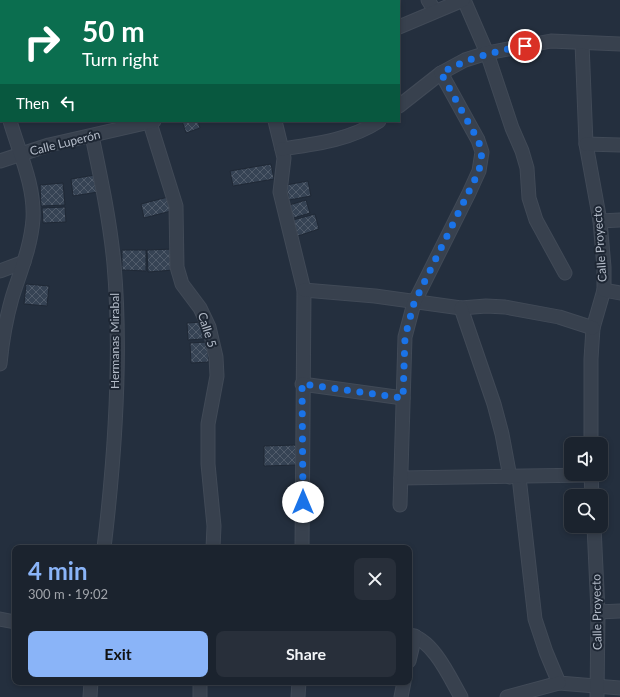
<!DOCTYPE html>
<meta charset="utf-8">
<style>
:root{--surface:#1b232e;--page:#282f3a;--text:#f1f3f6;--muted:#a0a4aa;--line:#39404a;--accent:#8ab4f8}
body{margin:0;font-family:Lato,sans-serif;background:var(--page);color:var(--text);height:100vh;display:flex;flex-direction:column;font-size:15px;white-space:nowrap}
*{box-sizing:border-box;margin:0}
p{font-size:13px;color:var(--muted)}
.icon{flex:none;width:22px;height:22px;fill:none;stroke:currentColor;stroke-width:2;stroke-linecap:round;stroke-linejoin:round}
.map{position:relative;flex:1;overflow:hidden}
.side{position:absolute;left:12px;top:545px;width:400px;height:140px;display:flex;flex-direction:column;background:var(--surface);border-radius:8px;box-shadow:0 2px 6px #0003,0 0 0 1px var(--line)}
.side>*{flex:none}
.banner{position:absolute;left:0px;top:0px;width:400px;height:122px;box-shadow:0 2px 6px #0003,0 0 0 1px var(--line);background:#0b6e4f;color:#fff;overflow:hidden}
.tools{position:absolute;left:564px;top:437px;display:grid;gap:8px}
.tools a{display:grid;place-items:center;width:44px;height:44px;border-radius:8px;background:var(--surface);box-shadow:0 2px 6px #0003,0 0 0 1px var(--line);font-size:20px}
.pin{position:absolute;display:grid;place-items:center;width:34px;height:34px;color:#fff;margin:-17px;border:2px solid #fff;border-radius:50%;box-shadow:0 1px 4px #0007}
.me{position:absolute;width:44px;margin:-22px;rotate:0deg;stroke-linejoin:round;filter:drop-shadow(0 0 3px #0008)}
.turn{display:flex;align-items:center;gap:14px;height:84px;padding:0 16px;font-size:18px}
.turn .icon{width:52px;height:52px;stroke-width:2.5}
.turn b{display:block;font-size:28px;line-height:34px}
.then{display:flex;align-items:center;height:38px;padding:0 16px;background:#0003;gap:8px;font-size:15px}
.round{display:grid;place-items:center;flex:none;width:42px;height:42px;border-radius:8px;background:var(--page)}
.head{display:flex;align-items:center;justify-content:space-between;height:68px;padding:0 16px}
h1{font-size:24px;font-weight:700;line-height:30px;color:var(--accent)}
.cta{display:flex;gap:8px;margin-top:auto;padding:8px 16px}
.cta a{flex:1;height:46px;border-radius:8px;background:var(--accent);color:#111;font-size:16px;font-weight:700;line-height:46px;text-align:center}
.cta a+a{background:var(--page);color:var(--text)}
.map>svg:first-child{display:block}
.building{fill:url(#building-cross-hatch);stroke:#1f2835}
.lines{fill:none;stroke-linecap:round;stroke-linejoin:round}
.street-casing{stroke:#414a57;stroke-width:15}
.street{stroke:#38414e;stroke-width:13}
.route{stroke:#1a73e8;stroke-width:7;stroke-dasharray:0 12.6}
.labels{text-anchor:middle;stroke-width:4;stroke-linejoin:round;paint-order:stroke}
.street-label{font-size:12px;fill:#b4bcc9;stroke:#1d2633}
</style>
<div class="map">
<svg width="620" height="697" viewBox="0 0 620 697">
<defs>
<pattern id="building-cross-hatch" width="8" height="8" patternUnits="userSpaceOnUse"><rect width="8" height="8" fill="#364354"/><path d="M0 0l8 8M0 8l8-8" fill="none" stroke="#515c6b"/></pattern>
</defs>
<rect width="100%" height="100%" fill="#242f3e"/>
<g class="building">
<polygon points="182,121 198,121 200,128 186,133"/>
<polygon points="271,164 274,179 233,186 230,171"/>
<polygon points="95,175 98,192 73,196 71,179"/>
<polygon points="308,181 311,196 289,200 286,185"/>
<polygon points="63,183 65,205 41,206 40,185"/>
<polygon points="168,197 171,211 144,218 141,204"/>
<polygon points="306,200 310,213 290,219 286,206"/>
<polygon points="65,207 66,222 43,223 42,208"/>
<polygon points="315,214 319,229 298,236 293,220"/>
<polygon points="174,249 174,270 148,272 147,250"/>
<polygon points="122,250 146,250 146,271 122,270"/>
<polygon points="26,284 49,286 47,306 24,304"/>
<polygon points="202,322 203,339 188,340 187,323"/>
<polygon points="207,342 209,362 191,363 190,343"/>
<polygon points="296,445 297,465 264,466 264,446"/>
</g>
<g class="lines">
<defs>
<g id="street">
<polyline points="243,0 243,1"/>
<polyline points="428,0 435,11"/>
<polyline points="464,0 487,53 512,128 522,151 527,168 529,198 536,220 565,273"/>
<polyline points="399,27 463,0"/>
<polyline points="582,43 586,144 600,221 604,267 604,290 593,328 591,359 591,444"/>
<polyline points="0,90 1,93"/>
<polyline points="399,106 441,73 465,60 487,53 551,41 620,44"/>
<polyline points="275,121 284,158 280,192 304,290 302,548"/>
<polyline points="150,123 176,206 177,267 182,284 200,308 209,327 216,357 217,376 208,424 208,464 214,526 213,548"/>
<path d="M92 136C101 179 110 221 114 264 122 356 115 456 104 548"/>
<polyline points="586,144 620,145"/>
<path d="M282 149C316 144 350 140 379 121"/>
<polyline points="0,161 49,145 154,121"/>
<polyline points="600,221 620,220"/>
<polyline points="0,271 24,262"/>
<polyline points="304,290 375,296 461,308 486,306 505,307 559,317 593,328"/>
<polyline points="604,290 620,293"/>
<polyline points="461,308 494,404 502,434 510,477"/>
<path d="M0 364C2 343 6 319 12 298 20 272 31 247 33 219 35 186 19 152 10 121"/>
<polyline points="302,384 403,398"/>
<polyline points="591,474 592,496"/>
<polyline points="519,477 535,619 546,652 559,683 620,688"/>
<polyline points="401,478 591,475"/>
<polyline points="400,505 405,337 414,303 469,193 479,171 482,152 478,140 441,73"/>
<polyline points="594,526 598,612 597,697"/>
<polyline points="598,612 620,611"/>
<polyline points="0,619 15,622"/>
<path d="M409 635C433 639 450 678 461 697"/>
<polyline points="409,661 415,636"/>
<polyline points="90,697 91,682"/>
<polyline points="200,697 200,682"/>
<polyline points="298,697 299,682"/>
<polyline points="401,697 404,682"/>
<polyline points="507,697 559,683"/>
</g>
</defs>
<use href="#street" class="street-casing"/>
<use href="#street" class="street"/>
</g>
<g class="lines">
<path class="route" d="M303 502 302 384 403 398 405 337 414 303 479 171 482 152 478 140 441 73C471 57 492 52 525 46"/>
</g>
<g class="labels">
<g class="street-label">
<text transform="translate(65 143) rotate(-14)" y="4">Calle Luperón</text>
<text transform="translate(600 244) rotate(-94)" y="4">Calle Proyecto</text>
<text transform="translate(207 330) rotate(72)" y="4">Calle 5</text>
<text transform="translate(115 341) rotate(-90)" y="4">Hermanas Mirabal</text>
<text transform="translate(597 612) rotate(-91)" y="4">Calle Proyecto</text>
</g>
</g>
</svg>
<div class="tools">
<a><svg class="icon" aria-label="sound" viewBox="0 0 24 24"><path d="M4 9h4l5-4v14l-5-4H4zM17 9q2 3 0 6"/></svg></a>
<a><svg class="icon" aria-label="search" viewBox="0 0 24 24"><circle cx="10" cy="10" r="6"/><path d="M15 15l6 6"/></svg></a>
</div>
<div class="pin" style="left:525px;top:46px;background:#d93025"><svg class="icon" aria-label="arrive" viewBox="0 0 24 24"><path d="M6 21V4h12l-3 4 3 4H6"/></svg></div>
<svg class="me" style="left:303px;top:502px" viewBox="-20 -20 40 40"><circle r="19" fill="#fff"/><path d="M0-13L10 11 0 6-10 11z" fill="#1a73e8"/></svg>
<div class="banner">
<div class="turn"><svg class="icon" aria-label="right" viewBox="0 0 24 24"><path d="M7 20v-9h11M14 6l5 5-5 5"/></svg><div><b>50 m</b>Turn right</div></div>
<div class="then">Then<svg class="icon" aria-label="left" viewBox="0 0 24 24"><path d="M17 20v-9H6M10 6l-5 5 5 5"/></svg></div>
</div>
<section class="side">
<div class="head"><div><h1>4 min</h1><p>300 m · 19:02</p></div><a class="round"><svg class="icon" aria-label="close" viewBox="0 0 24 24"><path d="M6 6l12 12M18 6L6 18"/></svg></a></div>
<div class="cta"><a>Exit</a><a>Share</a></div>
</section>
</div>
